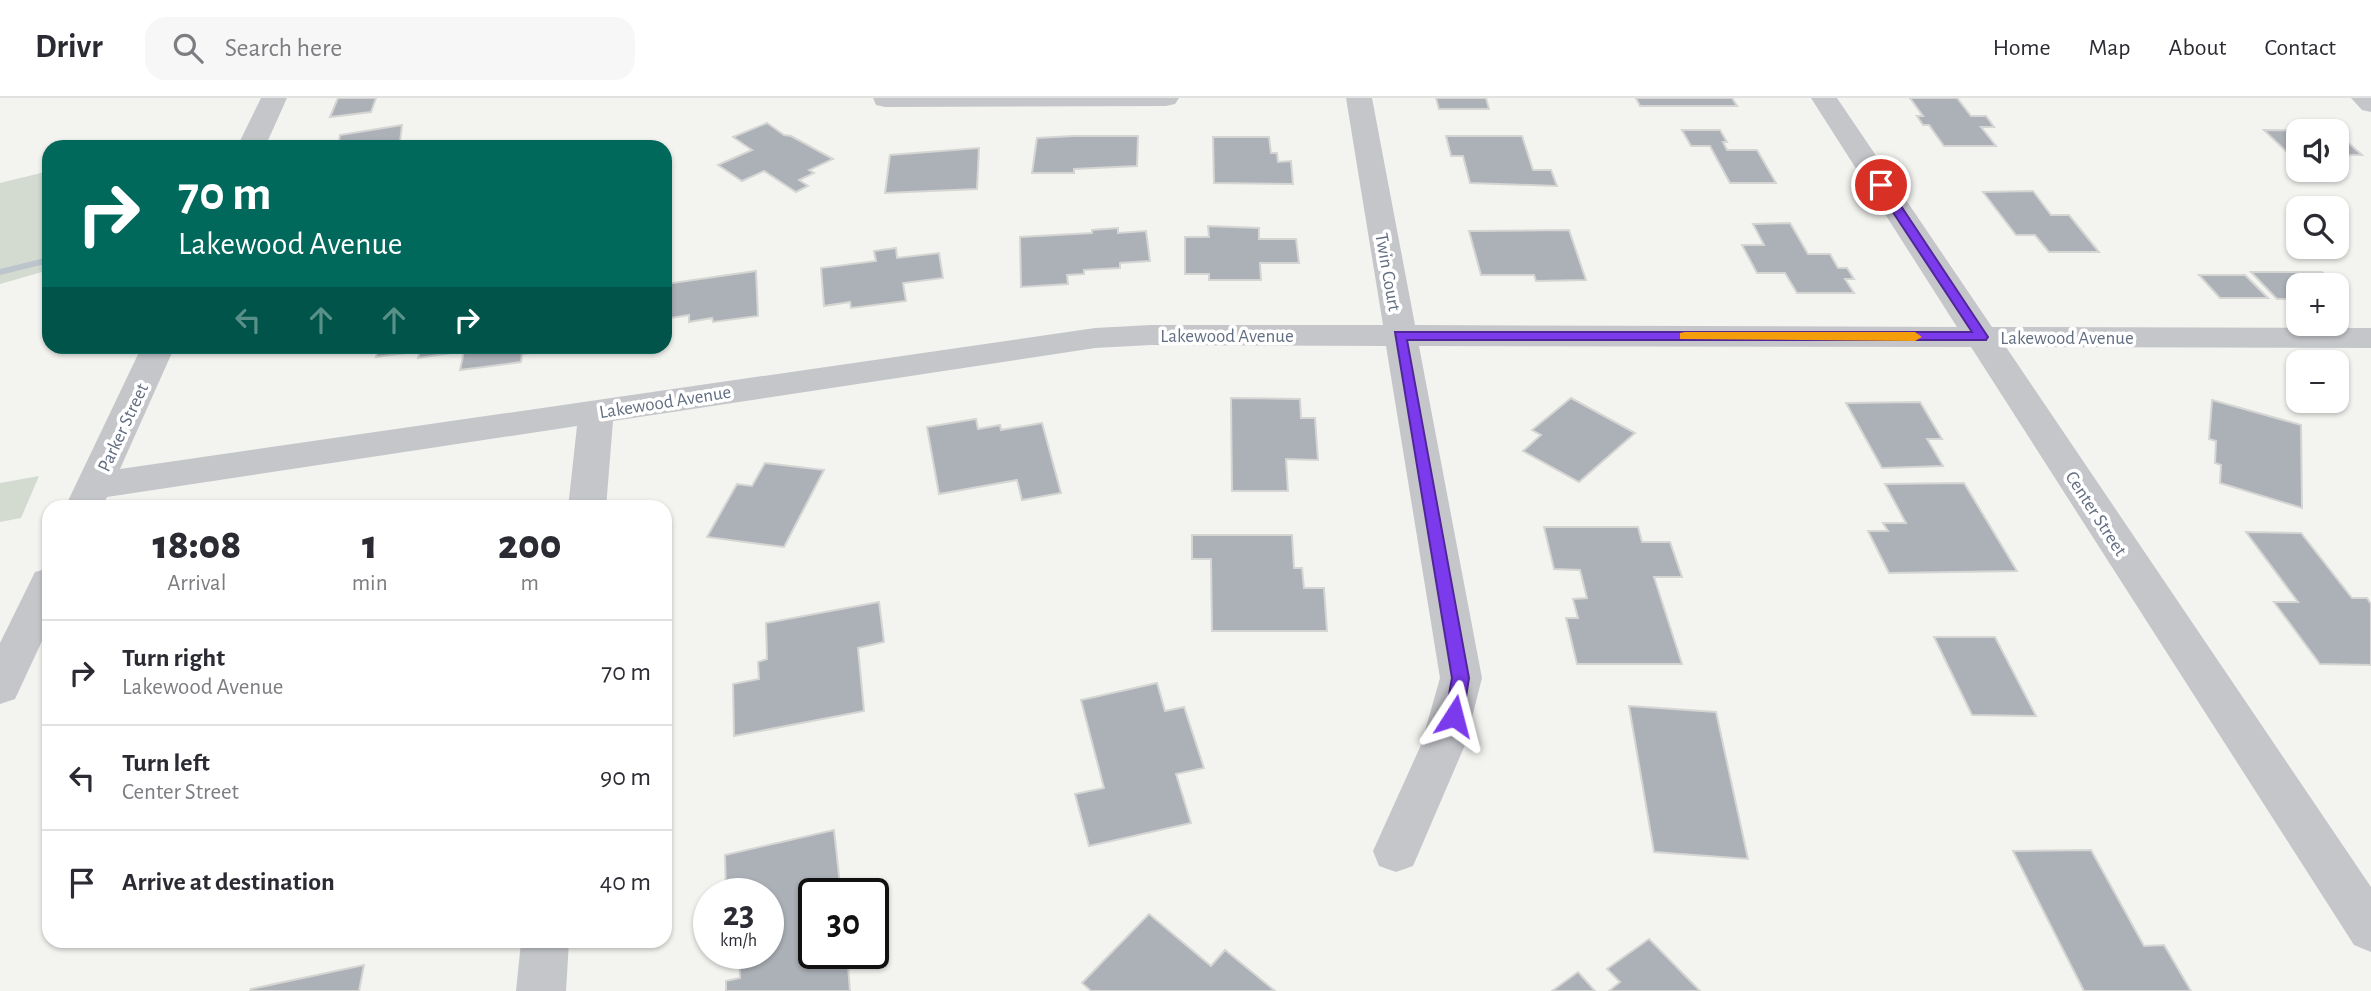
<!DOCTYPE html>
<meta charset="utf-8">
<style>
:root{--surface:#fff;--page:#f7f7f7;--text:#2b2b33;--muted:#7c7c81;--line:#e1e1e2}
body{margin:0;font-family:"Alegreya Sans",sans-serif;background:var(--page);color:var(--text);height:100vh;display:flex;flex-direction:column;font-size:26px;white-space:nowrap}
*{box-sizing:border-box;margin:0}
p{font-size:23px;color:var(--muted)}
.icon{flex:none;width:38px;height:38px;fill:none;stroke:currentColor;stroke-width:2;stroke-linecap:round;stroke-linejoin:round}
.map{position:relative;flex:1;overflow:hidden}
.details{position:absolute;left:42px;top:402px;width:630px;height:448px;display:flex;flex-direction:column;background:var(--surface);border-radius:21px;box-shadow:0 2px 5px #0004}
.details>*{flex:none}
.guide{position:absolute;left:42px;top:42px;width:630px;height:214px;border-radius:21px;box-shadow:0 2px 5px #0004;background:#00695c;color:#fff;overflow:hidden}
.fabs{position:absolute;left:2286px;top:21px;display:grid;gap:14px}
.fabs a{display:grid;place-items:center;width:63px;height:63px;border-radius:14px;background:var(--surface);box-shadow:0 2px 5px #0004;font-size:35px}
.speed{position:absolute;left:693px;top:780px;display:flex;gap:14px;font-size:35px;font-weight:700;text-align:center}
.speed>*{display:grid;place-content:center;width:91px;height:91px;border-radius:50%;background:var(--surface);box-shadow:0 2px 5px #0004;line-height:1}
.speed small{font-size:18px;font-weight:400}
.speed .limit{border:4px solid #111;border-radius:10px;background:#fff;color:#111}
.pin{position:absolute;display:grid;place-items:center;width:60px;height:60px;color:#fff;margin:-30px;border:4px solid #fff;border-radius:50%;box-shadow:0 2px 7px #0007}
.me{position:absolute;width:77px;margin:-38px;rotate:9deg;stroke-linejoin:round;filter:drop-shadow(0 0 5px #0008)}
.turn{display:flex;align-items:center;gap:24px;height:147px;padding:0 21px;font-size:32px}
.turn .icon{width:91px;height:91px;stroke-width:2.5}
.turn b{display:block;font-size:49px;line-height:60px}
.lanes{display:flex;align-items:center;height:66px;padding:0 21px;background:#0003;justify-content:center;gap:35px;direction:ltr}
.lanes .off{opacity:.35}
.eta{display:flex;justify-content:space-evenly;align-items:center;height:119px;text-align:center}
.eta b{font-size:42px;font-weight:800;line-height:49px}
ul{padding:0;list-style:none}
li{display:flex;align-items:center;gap:21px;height:105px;padding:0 21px;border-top:2px solid var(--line)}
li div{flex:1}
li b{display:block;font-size:26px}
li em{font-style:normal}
header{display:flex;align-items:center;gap:42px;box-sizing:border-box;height:98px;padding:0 35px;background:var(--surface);border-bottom:2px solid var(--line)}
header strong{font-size:33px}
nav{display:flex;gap:38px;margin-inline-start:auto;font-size:24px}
.search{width:490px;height:63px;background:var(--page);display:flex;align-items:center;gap:18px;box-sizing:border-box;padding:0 24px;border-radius:21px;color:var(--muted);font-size:26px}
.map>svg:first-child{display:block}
.green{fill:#d3dbd1}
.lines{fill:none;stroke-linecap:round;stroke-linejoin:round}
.stream{fill:#bcc5cc;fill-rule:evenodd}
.building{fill:#acb1b8;stroke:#d5d5d3;stroke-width:2}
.street{fill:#c4c6ca;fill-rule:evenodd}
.route{fill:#7c3aed;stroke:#51269a;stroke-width:2}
.slow{fill:#f59e0b}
.labels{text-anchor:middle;stroke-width:7;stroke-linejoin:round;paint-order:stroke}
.street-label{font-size:19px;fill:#626e82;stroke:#fff}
</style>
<header>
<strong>Drivr</strong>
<div class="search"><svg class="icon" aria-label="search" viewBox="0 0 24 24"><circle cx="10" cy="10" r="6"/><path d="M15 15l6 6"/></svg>Search here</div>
<nav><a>Home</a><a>Map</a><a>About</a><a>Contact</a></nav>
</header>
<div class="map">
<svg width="2371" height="893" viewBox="0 0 2371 893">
<rect width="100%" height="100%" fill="#f3f4f0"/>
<g class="green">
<polygon points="49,73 49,172 0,186 0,85"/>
<polygon points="39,378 21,420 0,424 0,385"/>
</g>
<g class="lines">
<polygon class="stream" points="49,159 49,165 0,177 0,171"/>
</g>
<g class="building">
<polygon points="338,0 376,0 371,14 330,19"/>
<polygon points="1436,0 1486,0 1489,11 1439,11"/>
<polygon points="1636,0 1732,0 1737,8 1640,8"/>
<polygon points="1910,0 1957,0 1971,18 1986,18 1994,29 1981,29 1996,48 1944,48 1929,27 1923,27 1917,18 1923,18"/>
<polygon points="767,25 784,37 791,38 833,61 809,72 814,75 799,82 808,88 796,94 764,73 742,83 718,67 752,52 733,39"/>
<polygon points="402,27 400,44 372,49 338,49 340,37"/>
<polygon points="1682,32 1720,32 1727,44 1723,44 1727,52 1757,52 1776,85 1730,85 1710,48 1691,48"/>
<polygon points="2264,32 2335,33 2298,33 2298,57 2289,56"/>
<polygon points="2336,34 2362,57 2336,57"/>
<polygon points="1073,38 1138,38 1137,68 1074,71 1074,75 1032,75 1037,40"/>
<polygon points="1446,38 1522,38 1533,72 1551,72 1557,88 1470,85 1463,58 1451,58"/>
<polygon points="1213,39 1269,39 1271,55 1277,55 1278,64 1291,63 1293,86 1214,85"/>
<polygon points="979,50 977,91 885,95 890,57"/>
<polygon points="2033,93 2051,117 2069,117 2099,154 2049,154 2035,137 2016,137 1983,94"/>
<polygon points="1790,125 1808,156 1830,156 1838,170 1847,170 1854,181 1845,181 1854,195 1797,195 1785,175 1757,175 1742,147 1764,147 1753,126"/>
<polygon points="1208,128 1259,130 1259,141 1296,141 1299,165 1260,165 1261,182 1209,182 1209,176 1185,176 1185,139 1209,139"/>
<polygon points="1118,130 1118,135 1146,133 1150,163 1120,165 1120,170 1084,172 1084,176 1067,177 1068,186 1021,189 1020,139 1092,135 1092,132"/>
<polygon points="1569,132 1586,182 1536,183 1534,177 1481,177 1469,133"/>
<polygon points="896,150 897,160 939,155 943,180 903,185 906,203 851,210 850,204 824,208 821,170 876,163 874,153"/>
<polygon points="756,173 758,218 713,224 712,220 689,224 689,217 665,221 665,186"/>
<polygon points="2251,174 2322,174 2336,187 2298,187 2298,201 2277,201"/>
<polygon points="2199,177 2245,177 2268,200 2220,200"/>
<polygon points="379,248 550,248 550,252 522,256 521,264 460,272 464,253 418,260 420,253 376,259"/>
<polygon points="1231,300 1300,301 1301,320 1315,320 1318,362 1286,361 1288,393 1232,393"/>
<polygon points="1571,300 1635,335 1579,384 1523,353 1541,337 1532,332"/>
<polygon points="2212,302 2301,327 2302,410 2220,385 2221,367 2215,365 2216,343 2209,341"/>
<polygon points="1920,304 1942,341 1927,341 1943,368 1882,370 1846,305"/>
<polygon points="976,321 978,331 1000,327 1001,332 1042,325 1061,395 1022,402 1017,382 939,396 927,329"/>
<polygon points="765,365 824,372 784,449 707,439 737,386 752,388"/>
<polygon points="1964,385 2017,473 1889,475 1868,433 1888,433 1883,425 1906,425 1885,386"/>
<polygon points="1544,429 1638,429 1642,444 1670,444 1682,479 1654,479 1682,566 1577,566 1566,520 1578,520 1573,501 1587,500 1580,472 1554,471"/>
<polygon points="2246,434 2301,435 2352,500 2367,500 2371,506 2371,567 2320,566 2274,504 2298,504"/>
<polygon points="1192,437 1292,437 1294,470 1302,470 1304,490 1324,490 1327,533 1212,533 1211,461 1192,461"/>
<polygon points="879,504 884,544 858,550 864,613 734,638 733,586 759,581 758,564 767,561 766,525"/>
<polygon points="1934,539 1995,539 2036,618 1972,617"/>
<polygon points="1157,585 1165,613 1184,609 1204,670 1176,676 1191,725 1089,748 1075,696 1104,690 1081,602"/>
<polygon points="1629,608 1716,614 1748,761 1654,754"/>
<polygon points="834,732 841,796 814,796 814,856 847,856 850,893 726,893 726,883 740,880 739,856 768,856 768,796 726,796 725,757"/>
<polygon points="2091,752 2144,848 2164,847 2191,893 2084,893 2013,753"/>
<polygon points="1149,816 1211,868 1225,852 1275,893 1091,893 1082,885"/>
<polygon points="1649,841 1700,893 1609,893 1620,884 1607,871"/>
<polygon points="364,867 359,893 250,893 251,891"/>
<polygon points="1578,874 1595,893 1552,893"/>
</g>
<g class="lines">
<g class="street">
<polygon points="261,0 287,0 265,49 237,49"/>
<polygon points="873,0 1179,0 1175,6 1166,8 885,9 876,7"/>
<polygon points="1346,0 1372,0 1415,227 1957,229 1811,0 1837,0 1992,229 2371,230 2371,250 2006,249 2371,789 2371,854 2354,847 1971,249 1419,248 1482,580 1465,647 1413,768 1396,774 1379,768 1373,753 1421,647 1440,580 1386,248 1151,247 1095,250 613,323 606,410 568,410 577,328 107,399 102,410 70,410 67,405 142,248 175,248 120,371 1095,230 1151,227 1383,227"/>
<polygon points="2351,0 2371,0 2371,14 2362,12"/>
<polygon points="49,470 49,528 15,601 0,606 0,545 35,474"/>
<polygon points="521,844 569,844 566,893 516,893"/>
</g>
</g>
<polygon class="route" points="1881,83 1887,87 1988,239 1986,242 1407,242 1469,580 1463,618 1461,623 1448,623 1445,618 1452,580 1395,234 1972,234 1875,87"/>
<polygon class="slow" points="1685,234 1915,234 1922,239 1915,243 1680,241 1680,235"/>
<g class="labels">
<g class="street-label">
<text transform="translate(1389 174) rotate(80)" y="7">Twin Court</text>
<text x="1227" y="244">Lakewood Avenue</text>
<text x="2067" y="246">Lakewood Avenue</text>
<text transform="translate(665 303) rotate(-9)" y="7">Lakewood Avenue</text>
<text transform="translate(122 329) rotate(-65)" y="7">Parker Street</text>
<text transform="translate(2097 415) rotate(57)" y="7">Center Street</text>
</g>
</g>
</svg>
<div class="fabs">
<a><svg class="icon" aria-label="sound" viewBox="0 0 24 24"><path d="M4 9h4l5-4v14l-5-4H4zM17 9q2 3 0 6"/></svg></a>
<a><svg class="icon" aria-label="search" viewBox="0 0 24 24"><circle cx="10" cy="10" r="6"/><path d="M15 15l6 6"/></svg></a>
<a>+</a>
<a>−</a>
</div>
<div class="speed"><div>23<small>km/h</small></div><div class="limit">30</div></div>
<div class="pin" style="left:1881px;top:87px;background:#d93025"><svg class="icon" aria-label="arrive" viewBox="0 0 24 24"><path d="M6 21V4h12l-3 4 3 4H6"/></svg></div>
<svg class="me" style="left:1454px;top:618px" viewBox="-20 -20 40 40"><path d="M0-17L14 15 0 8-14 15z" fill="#7c3aed" stroke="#fff" stroke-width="4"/></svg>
<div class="guide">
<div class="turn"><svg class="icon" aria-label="right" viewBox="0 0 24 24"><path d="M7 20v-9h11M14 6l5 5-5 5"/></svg><div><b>70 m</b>Lakewood Avenue</div></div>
<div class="lanes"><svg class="icon off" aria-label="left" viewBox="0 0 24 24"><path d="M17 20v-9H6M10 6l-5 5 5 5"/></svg><svg class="icon off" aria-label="ahead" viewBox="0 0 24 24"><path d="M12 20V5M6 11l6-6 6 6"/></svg><svg class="icon off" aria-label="ahead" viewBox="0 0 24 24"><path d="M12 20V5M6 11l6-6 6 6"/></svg><svg class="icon" aria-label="right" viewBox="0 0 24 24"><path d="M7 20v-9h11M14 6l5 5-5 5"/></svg></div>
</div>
<section class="details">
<div class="eta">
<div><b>18:08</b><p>Arrival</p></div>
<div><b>1</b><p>min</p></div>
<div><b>200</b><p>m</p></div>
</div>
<ul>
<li><svg class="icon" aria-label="right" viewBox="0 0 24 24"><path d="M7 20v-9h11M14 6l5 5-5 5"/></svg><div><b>Turn right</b><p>Lakewood Avenue</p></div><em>70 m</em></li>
<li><svg class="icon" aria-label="left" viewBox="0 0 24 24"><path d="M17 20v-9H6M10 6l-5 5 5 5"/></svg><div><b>Turn left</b><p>Center Street</p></div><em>90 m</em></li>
<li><svg class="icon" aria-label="arrive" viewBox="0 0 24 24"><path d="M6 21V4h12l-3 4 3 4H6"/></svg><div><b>Arrive at destination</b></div><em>40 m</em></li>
</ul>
</section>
</div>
